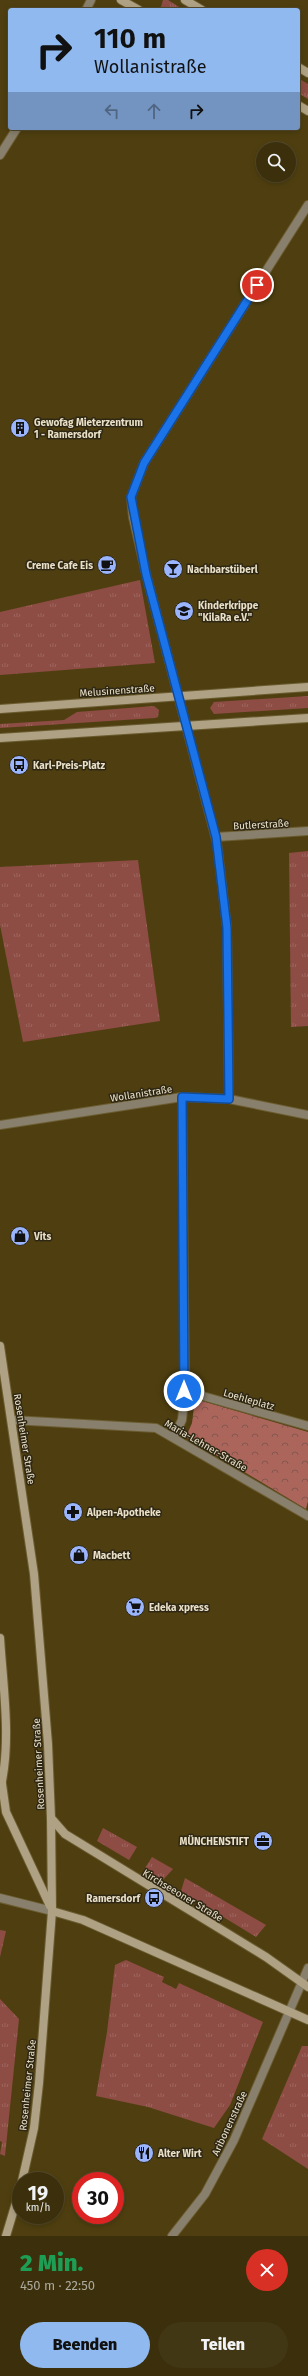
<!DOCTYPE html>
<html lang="de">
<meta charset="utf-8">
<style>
:root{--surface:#3b2f0c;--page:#423715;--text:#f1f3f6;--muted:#aca99d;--line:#544a2d;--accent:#90b9f0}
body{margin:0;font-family:"Fira Sans",sans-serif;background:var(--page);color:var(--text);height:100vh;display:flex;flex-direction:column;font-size:15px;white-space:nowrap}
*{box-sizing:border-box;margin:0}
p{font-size:13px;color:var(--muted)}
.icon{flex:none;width:22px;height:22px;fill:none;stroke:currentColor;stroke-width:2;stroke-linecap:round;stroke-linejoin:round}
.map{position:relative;height:2236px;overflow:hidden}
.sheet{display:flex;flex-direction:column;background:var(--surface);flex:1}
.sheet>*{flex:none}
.top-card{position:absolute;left:8px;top:8px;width:292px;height:122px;border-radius:4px;box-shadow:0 2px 6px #0003,0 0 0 1px var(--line);background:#90b9f0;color:#111;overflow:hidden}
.tools{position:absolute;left:256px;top:142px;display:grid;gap:8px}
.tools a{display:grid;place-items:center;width:40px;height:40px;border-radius:50%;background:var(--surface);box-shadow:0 2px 6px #0003,0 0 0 1px var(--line);font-size:20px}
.speed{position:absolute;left:12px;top:2172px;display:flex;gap:8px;font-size:20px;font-weight:700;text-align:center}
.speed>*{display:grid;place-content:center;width:52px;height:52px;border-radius:50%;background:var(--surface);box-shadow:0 2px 6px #0003,0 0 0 1px var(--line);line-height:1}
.speed small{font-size:10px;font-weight:400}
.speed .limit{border:6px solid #d22;background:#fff;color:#111}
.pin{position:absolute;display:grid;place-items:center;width:34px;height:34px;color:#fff;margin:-17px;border:2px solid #fff;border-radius:50%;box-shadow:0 1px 4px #0007}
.me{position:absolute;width:44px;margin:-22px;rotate:0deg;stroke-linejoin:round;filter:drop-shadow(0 0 3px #0008)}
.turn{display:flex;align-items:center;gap:14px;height:84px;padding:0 20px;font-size:18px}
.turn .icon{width:52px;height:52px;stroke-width:2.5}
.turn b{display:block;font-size:28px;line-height:34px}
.lanes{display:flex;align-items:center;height:38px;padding:0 20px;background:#0003;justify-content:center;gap:20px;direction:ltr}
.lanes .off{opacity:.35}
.round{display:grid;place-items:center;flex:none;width:42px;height:42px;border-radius:21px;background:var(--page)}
.headline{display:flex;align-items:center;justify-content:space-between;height:68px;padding:0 20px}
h1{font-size:24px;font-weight:800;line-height:30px;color:#1e9e55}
.cta{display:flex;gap:8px;margin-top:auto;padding:8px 20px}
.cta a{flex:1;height:46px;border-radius:24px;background:var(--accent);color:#111;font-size:16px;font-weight:800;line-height:46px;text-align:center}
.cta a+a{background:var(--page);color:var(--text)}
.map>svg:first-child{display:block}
.grass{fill:url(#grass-tufts)}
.forest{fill:url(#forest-crowns)}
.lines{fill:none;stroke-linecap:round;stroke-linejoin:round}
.street-casing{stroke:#6b5c31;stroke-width:10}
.secondary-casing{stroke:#6b5c31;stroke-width:10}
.street{stroke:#88806c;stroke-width:8}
.secondary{stroke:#afa284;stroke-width:8}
.route-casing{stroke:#114b97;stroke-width:10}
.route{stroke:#1a73e8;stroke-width:7}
.labels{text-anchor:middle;stroke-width:3;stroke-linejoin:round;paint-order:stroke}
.poi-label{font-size:10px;font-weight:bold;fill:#eae0c8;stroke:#2e2714;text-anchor:start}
.street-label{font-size:10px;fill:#eae0c8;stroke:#2e2714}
</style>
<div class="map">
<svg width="308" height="2236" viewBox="0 0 308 2236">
<defs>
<pattern id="grass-tufts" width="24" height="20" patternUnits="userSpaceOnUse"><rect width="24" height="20" fill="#8d4c44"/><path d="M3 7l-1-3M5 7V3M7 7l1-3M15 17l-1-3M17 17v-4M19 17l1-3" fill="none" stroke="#9d665e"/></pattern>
<pattern id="forest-crowns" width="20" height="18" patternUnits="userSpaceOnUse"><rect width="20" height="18" fill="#ab655b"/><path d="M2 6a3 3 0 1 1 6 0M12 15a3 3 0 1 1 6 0" fill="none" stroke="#83574f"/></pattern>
</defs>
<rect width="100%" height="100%" fill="#4f3f10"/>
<g class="grass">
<polygon points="163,0 168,0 184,10 160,10"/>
<polygon points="298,78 308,84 308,99 298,93"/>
<polygon points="140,580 155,663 0,675 0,612"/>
<polygon points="308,696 308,708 214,714 210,708 214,702"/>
<polygon points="154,706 159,710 158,717 155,718 0,728 0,724 64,720 77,712"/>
<polygon points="308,851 308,1026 291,1027 289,853"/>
<polygon points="138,860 160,1021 23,1042 0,925 0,867"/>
<polygon points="103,1828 137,1847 129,1860 97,1841"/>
<polygon points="152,1857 173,1869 162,1881 144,1870"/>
<polygon points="185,1878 266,1925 256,1937 181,1891"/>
<polygon points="0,1930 6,1931 0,1957"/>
<polygon points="126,1960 164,1977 162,1982 176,1989 179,1983 263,2022 230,2105 214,2128 148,2107 96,2096 107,2032 115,1965"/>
<polygon points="0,1999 19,2019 5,2156 0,2154 2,2142 0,2141"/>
<polygon points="302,2046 308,2046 308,2169 262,2139"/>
</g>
<polygon class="forest" points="195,1399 308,1432 308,1501 306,1509 186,1437 192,1423"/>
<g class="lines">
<defs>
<g id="street">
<polyline points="86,10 91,0"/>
<polyline points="0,155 17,128"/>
<polyline points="216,837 308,831"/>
<polyline points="229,1099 227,928 217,843 146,574 133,517 131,497 144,463 308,205"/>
<polyline points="0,1125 182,1097 229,1099 308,1115"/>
<polyline points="185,1391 308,1426"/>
<polyline points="12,1420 156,1428 308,1516"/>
<polyline points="174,1437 182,1420 185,1391 182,1097"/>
<polyline points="0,1898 52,1911"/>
<polyline points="172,2236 205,2194 234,2140 308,1968"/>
</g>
<g id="secondary">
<polyline points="121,0 139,10"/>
<polyline points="185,0 202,10"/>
<polyline points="298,67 308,73"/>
<polyline points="298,105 308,111"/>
<polyline points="0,709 308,687"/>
<polyline points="0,738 308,718"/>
<polyline points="0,1346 34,1574 48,1744 51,1818 52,1911 39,2083 34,2128 22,2181"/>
<path d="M0 1638C3 1687 12 1742 0 1790"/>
<polyline points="2,1784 6,1812 50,1906"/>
<polyline points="51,1818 65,1834 266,1957 308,1987"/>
<polyline points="52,1911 83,1920 308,2020"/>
<polyline points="6,2236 21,2186"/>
</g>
</defs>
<use href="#street" class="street-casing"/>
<use href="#secondary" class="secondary-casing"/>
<use href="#street" class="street"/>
<use href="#secondary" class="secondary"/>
</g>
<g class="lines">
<defs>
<polyline id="route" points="184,1391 182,1097 229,1099 227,928 216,837 146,574 131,497 144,463 257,285"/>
</defs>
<use href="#route" class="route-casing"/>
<use href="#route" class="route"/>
</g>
<defs>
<symbol id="building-disc" viewBox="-11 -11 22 22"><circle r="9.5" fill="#9ab5fd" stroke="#2e2714"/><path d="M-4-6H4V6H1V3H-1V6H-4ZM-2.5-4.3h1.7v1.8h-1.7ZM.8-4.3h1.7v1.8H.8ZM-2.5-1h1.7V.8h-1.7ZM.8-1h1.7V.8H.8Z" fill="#111"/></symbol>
<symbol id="cafe-disc" viewBox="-11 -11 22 22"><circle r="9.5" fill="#9ab5fd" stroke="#2e2714"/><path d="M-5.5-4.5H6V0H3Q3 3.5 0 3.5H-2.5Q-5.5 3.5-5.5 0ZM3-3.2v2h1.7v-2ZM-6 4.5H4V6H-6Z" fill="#111"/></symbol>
<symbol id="bar-disc" viewBox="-11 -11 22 22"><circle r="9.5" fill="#9ab5fd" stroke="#2e2714"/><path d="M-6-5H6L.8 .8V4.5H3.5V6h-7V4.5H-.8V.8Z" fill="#111"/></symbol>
<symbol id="school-disc" viewBox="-11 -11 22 22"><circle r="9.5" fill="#9ab5fd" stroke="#2e2714"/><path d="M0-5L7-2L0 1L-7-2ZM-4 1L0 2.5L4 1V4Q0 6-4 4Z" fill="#111"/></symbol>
<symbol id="bus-disc" viewBox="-11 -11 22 22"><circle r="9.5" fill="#9ab5fd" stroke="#2e2714"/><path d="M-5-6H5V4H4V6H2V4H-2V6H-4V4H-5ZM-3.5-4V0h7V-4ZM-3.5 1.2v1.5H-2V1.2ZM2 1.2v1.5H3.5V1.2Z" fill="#111"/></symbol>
<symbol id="shop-disc" viewBox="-11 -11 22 22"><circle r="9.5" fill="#9ab5fd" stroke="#2e2714"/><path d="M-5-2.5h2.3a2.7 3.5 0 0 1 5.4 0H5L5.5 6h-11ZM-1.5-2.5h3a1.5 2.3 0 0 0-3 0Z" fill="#111"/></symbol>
<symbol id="pharmacy-disc" viewBox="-11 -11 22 22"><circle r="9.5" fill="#9ab5fd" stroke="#2e2714"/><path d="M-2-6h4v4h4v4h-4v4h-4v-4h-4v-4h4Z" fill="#111"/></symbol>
<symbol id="supermarket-disc" viewBox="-11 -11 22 22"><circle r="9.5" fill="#9ab5fd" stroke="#2e2714"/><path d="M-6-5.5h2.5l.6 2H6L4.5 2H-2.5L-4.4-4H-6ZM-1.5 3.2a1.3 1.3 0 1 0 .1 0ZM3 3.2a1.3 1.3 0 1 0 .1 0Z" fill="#111"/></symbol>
<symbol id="office-disc" viewBox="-11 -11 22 22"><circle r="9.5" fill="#9ab5fd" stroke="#2e2714"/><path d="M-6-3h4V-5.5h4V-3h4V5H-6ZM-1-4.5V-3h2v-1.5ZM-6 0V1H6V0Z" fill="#111"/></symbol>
<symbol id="restaurant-disc" viewBox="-11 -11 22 22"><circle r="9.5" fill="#9ab5fd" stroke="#2e2714"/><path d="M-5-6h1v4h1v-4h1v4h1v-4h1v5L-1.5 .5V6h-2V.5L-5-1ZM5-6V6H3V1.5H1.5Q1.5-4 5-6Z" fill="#111"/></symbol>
</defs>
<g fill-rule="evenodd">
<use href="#building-disc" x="9" y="417" width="22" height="22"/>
<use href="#cafe-disc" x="96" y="554" width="22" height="22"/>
<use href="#bar-disc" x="162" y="558" width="22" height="22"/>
<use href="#school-disc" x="173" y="600" width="22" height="22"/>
<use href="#bus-disc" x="8" y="754" width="22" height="22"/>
<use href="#shop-disc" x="9" y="1225" width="22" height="22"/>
<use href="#pharmacy-disc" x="62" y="1501" width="22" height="22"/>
<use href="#shop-disc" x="68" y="1544" width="22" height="22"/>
<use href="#supermarket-disc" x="124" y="1596" width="22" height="22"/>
<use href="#office-disc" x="252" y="1830" width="22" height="22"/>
<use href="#bus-disc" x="143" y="1887" width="22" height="22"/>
<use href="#restaurant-disc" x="133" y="2142" width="22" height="22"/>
</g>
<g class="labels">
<g class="poi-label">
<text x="34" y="426">Gewofag Mieterzentrum<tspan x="34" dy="12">1 - Ramersdorf</tspan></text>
<text x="93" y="569" text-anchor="end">Creme Cafe Eis</text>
<text x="187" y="573">Nachbarstüberl</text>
<text x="198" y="609">Kinderkrippe<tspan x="198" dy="12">"KilaRa e.V."</tspan></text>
<text x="33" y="769">Karl-Preis-Platz</text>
<text x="34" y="1240">Vits</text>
<text x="87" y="1516">Alpen-Apotheke</text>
<text x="93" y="1559">Macbett</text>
<text x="149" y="1611">Edeka xpress</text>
<text x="249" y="1845" text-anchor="end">MÜNCHENSTIFT</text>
<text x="140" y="1902" text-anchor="end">Ramersdorf</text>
<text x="158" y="2157">Alter Wirt</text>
</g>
<g class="street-label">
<text transform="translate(117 690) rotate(-4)" y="4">Melusinenstraße</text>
<text transform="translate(261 824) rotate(-3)" y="4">Butlerstraße</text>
<text transform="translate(141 1093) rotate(-9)" y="4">Wollanistraße</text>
<text transform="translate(249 1399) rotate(16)" y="4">Loehleplatz</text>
<text transform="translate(25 1439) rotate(81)" y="4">Rosenheimer Straße</text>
<text transform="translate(206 1445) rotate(30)" y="4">Maria-Lehner-Straße</text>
<text transform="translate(38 1764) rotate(-93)" y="4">Rosenheimer Straße</text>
<text transform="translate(183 1895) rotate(31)" y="4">Kirchseeoner Straße</text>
<text transform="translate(27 2085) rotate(-84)" y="4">Rosenheimer Straße</text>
<text transform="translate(229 2123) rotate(-65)" y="4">Aribonenstraße</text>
</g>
</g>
</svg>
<div class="tools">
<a><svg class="icon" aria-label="search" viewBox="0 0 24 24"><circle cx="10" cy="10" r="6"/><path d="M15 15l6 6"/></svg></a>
</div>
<div class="speed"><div>19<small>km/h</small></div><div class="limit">30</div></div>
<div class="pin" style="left:257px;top:285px;background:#d93025"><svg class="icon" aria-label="arrive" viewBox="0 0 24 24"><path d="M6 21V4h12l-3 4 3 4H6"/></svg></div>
<svg class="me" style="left:184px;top:1391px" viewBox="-20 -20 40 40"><circle r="17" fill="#1a73e8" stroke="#fff" stroke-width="3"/><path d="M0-11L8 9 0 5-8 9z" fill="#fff"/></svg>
<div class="top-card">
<div class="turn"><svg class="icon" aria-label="right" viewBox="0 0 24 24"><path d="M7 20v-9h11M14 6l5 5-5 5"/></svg><div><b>110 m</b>Wollanistraße</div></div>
<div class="lanes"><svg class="icon off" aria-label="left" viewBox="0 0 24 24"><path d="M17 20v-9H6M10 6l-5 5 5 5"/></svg><svg class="icon off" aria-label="ahead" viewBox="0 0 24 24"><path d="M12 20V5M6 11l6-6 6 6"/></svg><svg class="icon" aria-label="right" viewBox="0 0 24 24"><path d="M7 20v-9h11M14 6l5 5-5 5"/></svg></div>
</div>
</div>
<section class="sheet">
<div class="headline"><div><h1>2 Min.</h1><p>450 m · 22:50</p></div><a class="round" style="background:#d93025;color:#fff"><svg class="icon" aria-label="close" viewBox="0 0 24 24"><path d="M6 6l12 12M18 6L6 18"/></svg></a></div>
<div class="cta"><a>Beenden</a><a>Teilen</a></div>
</section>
